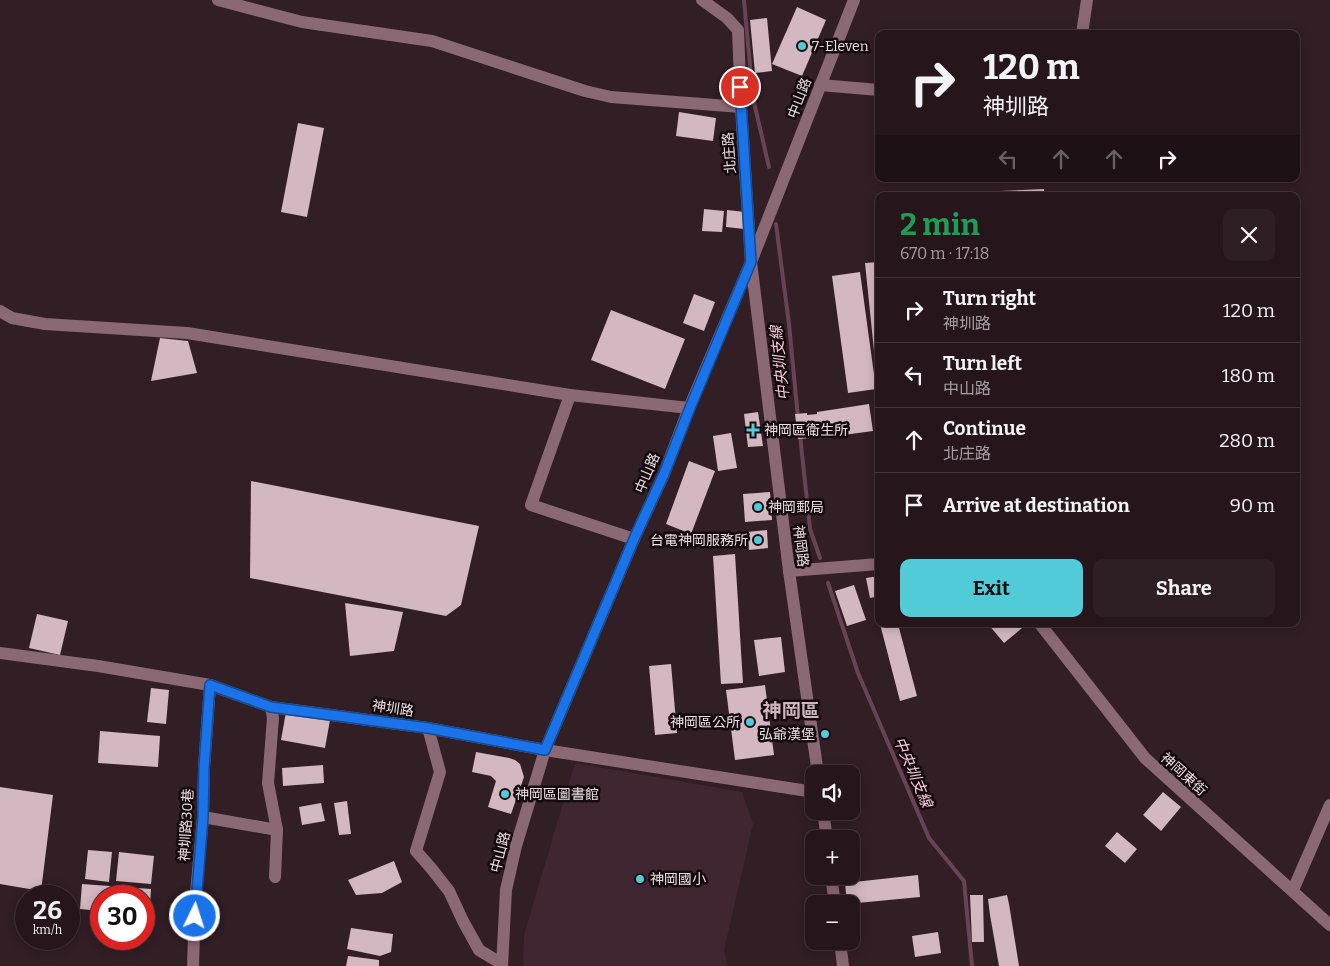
<!DOCTYPE html>
<meta charset="utf-8">
<style>
:root{--surface:#26161c;--page:#2e1f25;--text:#f1f3f6;--muted:#a49fa3;--line:#42353b;--accent:#52cbd9}
body{margin:0;font-family:Bitter,"Noto Sans TC",serif;background:var(--page);color:var(--text);height:100vh;display:flex;flex-direction:column;font-size:19px;white-space:nowrap}
*{box-sizing:border-box;margin:0}
p{font-size:16px;color:var(--muted)}
.icon{flex:none;width:28px;height:28px;fill:none;stroke:currentColor;stroke-width:2;stroke-linecap:round;stroke-linejoin:round}
.map{position:relative;flex:1;overflow:hidden}
.side{position:absolute;left:875px;top:192px;width:425px;height:435px;display:flex;flex-direction:column;background:var(--surface);border-radius:10px;box-shadow:0 2px 12px #0003,0 0 0 1px var(--line)}
.side>*{flex:none}
.guide{position:absolute;left:875px;top:30px;width:425px;height:152px;border-radius:10px;box-shadow:0 2px 12px #0003,0 0 0 1px var(--line);background:#26161c;color:var(--text);overflow:hidden}
.controls{position:absolute;left:805px;top:765px;display:grid;gap:10px}
.controls a{display:grid;place-items:center;width:55px;height:55px;border-radius:10px;background:var(--surface);box-shadow:0 2px 12px #0003,0 0 0 1px var(--line);font-size:25px}
.speed{position:absolute;left:15px;top:885px;display:flex;gap:10px;font-size:25px;font-weight:700;text-align:center}
.speed>*{display:grid;place-content:center;width:65px;height:65px;border-radius:50%;background:var(--surface);box-shadow:0 2px 12px #0003,0 0 0 1px var(--line);line-height:1}
.speed small{font-size:12px;font-weight:400}
.speed .limit{border:8px solid #d22;background:#fff;color:#111}
.pin{position:absolute;display:grid;place-items:center;width:42px;height:42px;color:#fff;margin:-21px;border:2px solid #fff;border-radius:50%;box-shadow:0 1px 5px #0007}
.me{position:absolute;width:55px;margin:-28px;rotate:4deg;stroke-linejoin:round;filter:drop-shadow(0 0 4px #0008)}
.turn{display:flex;align-items:center;gap:18px;height:105px;padding:0 25px;font-size:22px}
.turn .icon{width:65px;height:65px;stroke-width:2.5}
.turn b{display:block;font-size:35px;line-height:42px}
.lanes{display:flex;align-items:center;height:48px;padding:0 25px;background:#0003;justify-content:center;gap:25px;direction:ltr}
.lanes .off{opacity:.35}
.round{display:grid;place-items:center;flex:none;width:52px;height:52px;border-radius:10px;background:var(--page)}
.overview{display:flex;align-items:center;justify-content:space-between;height:85px;padding:0 25px}
h1{font-size:30px;font-weight:700;line-height:38px;color:#1e9e55}
.action{display:flex;gap:10px;margin-top:auto;padding:10px 25px}
.action a{flex:1;height:58px;border-radius:10px;background:var(--accent);color:#111;font-size:20px;font-weight:700;line-height:58px;text-align:center}
.action a+a{background:var(--page);color:var(--text)}
ul{padding:0;list-style:none}
li{display:flex;align-items:center;gap:15px;height:65px;padding:0 25px;border-top:1px solid var(--line)}
li div{flex:1}
li b{display:block;font-size:19px}
li em{font-style:normal}
.map>svg:first-child{display:block}
.built{fill:#402630}
.lines{fill:none;stroke-linecap:round;stroke-linejoin:round}
.stream{stroke:#694355;stroke-width:4}
.building{fill:#d3b7c1}
.minor{stroke:#8a6874;stroke-width:12}
.route-casing{stroke:#114b97;stroke-width:12}
.route{stroke:#1a73e8;stroke-width:9}
.poi-dot{fill:#52cbd9;stroke:#140b0e;stroke-width:2}
.labels{text-anchor:middle;stroke-width:5;stroke-linejoin:round;paint-order:stroke}
.poi-label{font-size:14px;fill:#ecdee3;stroke:#140b0e;text-anchor:start}
.street-label{font-size:14px;fill:#ecdee3;stroke:#140b0e}
.water-label{font-size:15px;font-style:italic;fill:#f8cbdb;stroke:#140b0e}
.district-label{font-size:19px;font-weight:bold;fill:#d1b5bf;stroke:#140b0e}
</style>
<div class="map">
<svg width="1330" height="966" viewBox="0 0 1330 966">
<rect width="100%" height="100%" fill="#321e25"/>
<polygon class="built" points="575,763 742,792 753,824 724,950 728,966 523,966 524,935"/>
<g class="lines">
<g class="stream">
<polyline points="744,0 753,98 769,167"/>
<polyline points="776,224 789,324 798,418"/>
<polyline points="800,435 810,529 820,558"/>
<polyline points="828,583 858,673 929,838 964,881 972,966"/>
</g>
</g>
<g class="building">
<polygon points="797,7 826,20 802,76 772,64"/>
<polygon points="767,18 772,71 755,73 750,20"/>
<polygon points="679,112 716,118 713,141 676,136"/>
<polygon points="298,123 324,128 307,217 281,212"/>
<polygon points="1044,189 1044,196 908,196 908,195"/>
<polygon points="704,209 724,211 722,232 702,231"/>
<polygon points="727,210 745,212 744,229 726,227"/>
<polygon points="879,262 879,380 877,380 865,263"/>
<polygon points="860,272 876,389 848,393 832,276"/>
<polygon points="694,294 715,302 704,331 683,323"/>
<polygon points="611,310 685,339 665,389 591,360"/>
<polygon points="160,338 188,341 197,373 151,381"/>
<polygon points="869,404 873,431 821,438 821,437 798,439 795,414 807,413 807,415 817,414 817,412"/>
<polygon points="758,412 763,446 748,447 744,414"/>
<polygon points="731,433 737,468 718,471 713,436"/>
<polygon points="689,461 715,471 691,534 666,524"/>
<polygon points="251,481 479,526 461,605 446,616 250,578"/>
<polygon points="770,492 772,520 745,522 743,494"/>
<polygon points="767,530 768,548 749,550 747,532"/>
<polygon points="735,554 743,683 721,684 713,556"/>
<polygon points="879,576 879,596 870,598 866,578"/>
<polygon points="854,585 866,620 847,626 835,591"/>
<polygon points="345,603 403,612 394,651 350,656"/>
<polygon points="37,614 68,621 60,655 29,648"/>
<polygon points="880,624 898,624 917,696 900,701"/>
<polygon points="988,624 1027,624 1004,643"/>
<polygon points="781,637 785,672 759,676 754,640"/>
<polygon points="671,664 677,733 655,735 649,666"/>
<polygon points="765,685 774,755 735,760 726,690"/>
<polygon points="151,688 169,690 166,724 147,722"/>
<polygon points="286,712 330,720 325,748 281,740"/>
<polygon points="100,731 160,736 158,767 98,763"/>
<polygon points="476,752 509,758 515,760 520,764 524,777 511,814 488,807 496,781 491,776 472,772"/>
<polygon points="323,765 324,783 283,786 282,768"/>
<polygon points="0,787 53,795 41,891 0,884"/>
<polygon points="1163,792 1181,807 1161,831 1143,815"/>
<polygon points="347,801 351,834 339,835 334,803"/>
<polygon points="321,803 325,821 302,825 299,807"/>
<polygon points="1117,832 1137,849 1125,863 1105,846"/>
<polygon points="88,850 112,852 109,882 85,879"/>
<polygon points="119,852 154,856 151,884 116,881"/>
<polygon points="394,861 402,882 382,893 356,895 348,880"/>
<polygon points="918,875 920,897 847,904 845,883"/>
<polygon points="82,884 151,889 149,921 144,920 144,896 101,896 101,911 80,909"/>
<polygon points="970,895 983,895 984,942 972,942"/>
<polygon points="1007,895 1009,904 1019,966 999,966 990,915 988,899"/>
<polygon points="351,928 393,934 391,952 380,956 347,949"/>
<polygon points="938,932 941,953 915,957 912,936"/>
<polygon points="348,956 379,960 379,966 346,966"/>
</g>
<g class="lines">
<g class="minor">
<polyline points="218,0 302,22 432,41 585,91 611,97 741,107"/>
<polyline points="702,0 727,18 738,30 741,107 751,262 789,571 818,774"/>
<polyline points="1082,34 1087,0"/>
<polyline points="820,85 879,90"/>
<polyline points="0,311 12,318 45,324 187,333 570,395 689,408"/>
<polyline points="570,395 531,505 634,539"/>
<polyline points="789,571 879,564"/>
<polyline points="1040,624 1145,758 1330,925"/>
<polyline points="0,653 98,666 210,685 271,707 428,728 545,750 814,792"/>
<polyline points="271,707 273,718 268,783 277,830"/>
<polyline points="428,728 440,772 416,851 431,868 449,891 463,921 479,950 502,964"/>
<polyline points="823,811 827,839"/>
<polyline points="203,817 277,830 275,877"/>
<polyline points="831,876 835,904"/>
<polyline points="1293,890 1330,805"/>
<polyline points="840,941 843,966"/>
<polyline points="193,966 195,904 203,817 204,768 210,685"/>
<polyline points="502,966 506,890 516,846 545,750 634,539 664,474 689,408 751,262 854,0"/>
</g>
</g>
<g class="lines">
<defs>
<polyline id="route" points="195,916 203,817 204,768 210,685 271,707 428,728 545,750 634,539 664,474 690,408 751,262 740,87"/>
</defs>
<use href="#route" class="route-casing"/>
<use href="#route" class="route"/>
</g>
<g class="poi-dot">
<circle cx="802" cy="46" r="5"/>
<path d="M750.5 422.5h5v5h5v5h-5v5h-5v-5h-5v-5h5z"/>
<circle cx="758" cy="507" r="5"/>
<circle cx="758" cy="540" r="5"/>
<circle cx="750" cy="722" r="5"/>
<circle cx="825" cy="734" r="5"/>
<circle cx="505" cy="794" r="5"/>
<circle cx="640" cy="879" r="5"/>
</g>
<g class="labels">
<g class="poi-label">
<text x="812" y="51">7-Eleven</text>
<text x="764" y="435">神岡區衛生所</text>
<text x="768" y="512">神岡郵局</text>
<text x="748" y="545" text-anchor="end">台電神岡服務所</text>
<text x="740" y="727" text-anchor="end">神岡區公所</text>
<text x="815" y="739" text-anchor="end">弘爺漢堡</text>
<text x="515" y="799">神岡區圖書館</text>
<text x="650" y="884">神岡國小</text>
</g>
<g class="street-label">
<text transform="translate(799 98) rotate(-69)" y="5">中山路</text>
<text transform="translate(729 153) rotate(-94)" y="5">北庄路</text>
<text transform="translate(647 473) rotate(-67)" y="5">中山路</text>
<text transform="translate(801 546) rotate(83)" y="5">神岡路</text>
<text transform="translate(393 708) rotate(8)" y="5">神圳路</text>
<text transform="translate(1184 774) rotate(42)" y="5">神岡東街</text>
<text transform="translate(186 825) rotate(-87)" y="5">神圳路30巷</text>
<text transform="translate(500 852) rotate(-76)" y="5">中山路</text>
</g>
<g class="water-label">
<text transform="translate(780 363) rotate(-96)" y="5">中央圳支線</text>
<text transform="translate(913 772) rotate(67)" y="5">中央圳支線</text>
</g>
<g class="district-label">
<text x="791" y="717">神岡區</text>
</g>
</g>
</svg>
<div class="controls">
<a><svg class="icon" aria-label="sound" viewBox="0 0 24 24"><path d="M4 9h4l5-4v14l-5-4H4zM17 9q2 3 0 6"/></svg></a>
<a>+</a>
<a>−</a>
</div>
<div class="speed"><div>26<small>km/h</small></div><div class="limit">30</div></div>
<div class="pin" style="left:740px;top:87px;background:#d93025"><svg class="icon" aria-label="arrive" viewBox="0 0 24 24"><path d="M6 21V4h12l-3 4 3 4H6"/></svg></div>
<svg class="me" style="left:195px;top:916px" viewBox="-20 -20 40 40"><circle r="17" fill="#1a73e8" stroke="#fff" stroke-width="3"/><path d="M0-11L8 9 0 5-8 9z" fill="#fff"/></svg>
<div class="guide">
<div class="turn"><svg class="icon" aria-label="right" viewBox="0 0 24 24"><path d="M7 20v-9h11M14 6l5 5-5 5"/></svg><div><b>120 m</b>神圳路</div></div>
<div class="lanes"><svg class="icon off" aria-label="left" viewBox="0 0 24 24"><path d="M17 20v-9H6M10 6l-5 5 5 5"/></svg><svg class="icon off" aria-label="ahead" viewBox="0 0 24 24"><path d="M12 20V5M6 11l6-6 6 6"/></svg><svg class="icon off" aria-label="ahead" viewBox="0 0 24 24"><path d="M12 20V5M6 11l6-6 6 6"/></svg><svg class="icon" aria-label="right" viewBox="0 0 24 24"><path d="M7 20v-9h11M14 6l5 5-5 5"/></svg></div>
</div>
<section class="side">
<div class="overview"><div><h1>2 min</h1><p>670 m · 17:18</p></div><a class="round"><svg class="icon" aria-label="close" viewBox="0 0 24 24"><path d="M6 6l12 12M18 6L6 18"/></svg></a></div>
<ul>
<li><svg class="icon" aria-label="right" viewBox="0 0 24 24"><path d="M7 20v-9h11M14 6l5 5-5 5"/></svg><div><b>Turn right</b><p>神圳路</p></div><em>120 m</em></li>
<li><svg class="icon" aria-label="left" viewBox="0 0 24 24"><path d="M17 20v-9H6M10 6l-5 5 5 5"/></svg><div><b>Turn left</b><p>中山路</p></div><em>180 m</em></li>
<li><svg class="icon" aria-label="ahead" viewBox="0 0 24 24"><path d="M12 20V5M6 11l6-6 6 6"/></svg><div><b>Continue</b><p>北庄路</p></div><em>280 m</em></li>
<li><svg class="icon" aria-label="arrive" viewBox="0 0 24 24"><path d="M6 21V4h12l-3 4 3 4H6"/></svg><div><b>Arrive at destination</b></div><em>90 m</em></li>
</ul>
<div class="action"><a>Exit</a><a>Share</a></div>
</section>
</div>
